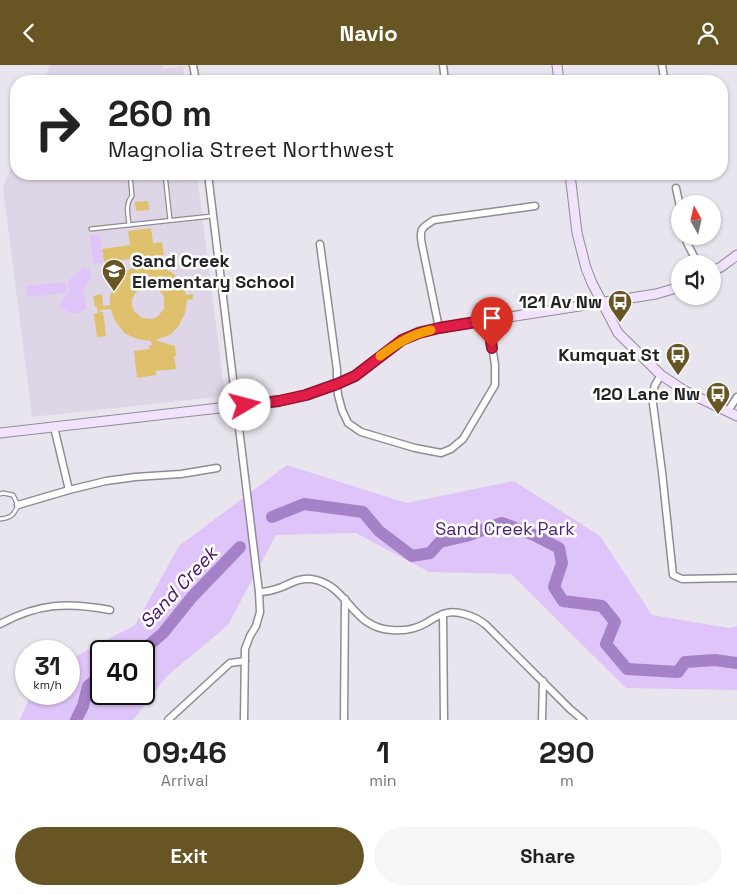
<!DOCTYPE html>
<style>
:root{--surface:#fff;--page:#f6f6f6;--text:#222;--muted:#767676;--accent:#675523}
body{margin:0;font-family:"Space Grotesk",sans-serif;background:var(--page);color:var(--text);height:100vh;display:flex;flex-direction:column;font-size:19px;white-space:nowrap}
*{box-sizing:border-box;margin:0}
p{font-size:16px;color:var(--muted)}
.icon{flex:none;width:28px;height:28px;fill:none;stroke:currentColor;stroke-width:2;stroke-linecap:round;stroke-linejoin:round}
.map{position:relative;height:655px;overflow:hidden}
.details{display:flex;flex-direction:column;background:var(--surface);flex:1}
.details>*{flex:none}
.top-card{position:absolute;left:10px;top:10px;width:718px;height:105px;border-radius:20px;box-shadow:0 1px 4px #0004;background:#fff;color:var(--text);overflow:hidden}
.needle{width:32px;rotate:352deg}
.controls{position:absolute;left:671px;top:130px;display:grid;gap:10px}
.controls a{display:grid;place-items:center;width:50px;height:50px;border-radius:50%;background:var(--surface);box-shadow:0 1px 4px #0004;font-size:25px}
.speed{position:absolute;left:15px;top:575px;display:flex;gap:10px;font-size:25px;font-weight:700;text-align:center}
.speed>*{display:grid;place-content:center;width:65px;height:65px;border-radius:50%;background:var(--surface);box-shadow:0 1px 4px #0004;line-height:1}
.speed small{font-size:12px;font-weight:400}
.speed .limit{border:2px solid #111;border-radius:8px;background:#fff;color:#111}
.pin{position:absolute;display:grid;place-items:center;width:42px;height:42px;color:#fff;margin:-51px -21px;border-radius:50% 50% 50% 0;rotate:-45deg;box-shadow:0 0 5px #0007}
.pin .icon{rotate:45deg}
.me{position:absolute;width:55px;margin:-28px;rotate:82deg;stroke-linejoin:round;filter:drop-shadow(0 0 4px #0008)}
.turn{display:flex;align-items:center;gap:18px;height:105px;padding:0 15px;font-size:22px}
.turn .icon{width:65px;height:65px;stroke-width:2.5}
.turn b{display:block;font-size:35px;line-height:42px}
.eta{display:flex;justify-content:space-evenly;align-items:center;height:85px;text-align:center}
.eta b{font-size:30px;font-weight:600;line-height:35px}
.button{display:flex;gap:10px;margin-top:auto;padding:10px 15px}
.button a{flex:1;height:58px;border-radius:30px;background:var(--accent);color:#fff;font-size:20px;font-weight:600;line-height:58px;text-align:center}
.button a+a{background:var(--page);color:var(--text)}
header{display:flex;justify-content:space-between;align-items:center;height:65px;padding:0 15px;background:var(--accent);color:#fff;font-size:22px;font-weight:600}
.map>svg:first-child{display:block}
.built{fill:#ded6e6}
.green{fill:#dec4f8;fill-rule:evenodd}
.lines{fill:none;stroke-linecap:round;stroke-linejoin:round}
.river{stroke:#a581c8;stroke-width:12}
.building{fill:#dfc06c;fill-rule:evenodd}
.lane-casing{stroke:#908c94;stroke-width:5.5}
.street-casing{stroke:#908c94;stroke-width:9}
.secondary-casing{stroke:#908c94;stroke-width:11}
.lane{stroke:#fff;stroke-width:3}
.street{stroke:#fff;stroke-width:6}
.secondary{stroke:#f1e3fe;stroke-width:9}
.route-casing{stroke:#92132f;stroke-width:12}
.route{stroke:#e11d48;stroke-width:9}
.slow{stroke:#f59e0b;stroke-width:9}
.labels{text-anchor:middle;stroke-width:5;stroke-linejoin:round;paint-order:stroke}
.poi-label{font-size:18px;font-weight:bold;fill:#232225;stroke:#fff;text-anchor:end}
.park-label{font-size:18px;fill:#522176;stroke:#fff}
.water-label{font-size:19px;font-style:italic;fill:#461167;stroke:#fff}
</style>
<header><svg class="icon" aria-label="back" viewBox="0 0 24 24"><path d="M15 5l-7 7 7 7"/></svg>Navio<svg class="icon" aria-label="person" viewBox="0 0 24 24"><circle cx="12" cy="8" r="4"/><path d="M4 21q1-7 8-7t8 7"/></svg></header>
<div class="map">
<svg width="737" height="655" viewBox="0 0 737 655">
<rect width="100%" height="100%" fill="#e9e5ee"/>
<g class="built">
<polygon points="50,0 162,0 163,4 183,1 185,16 44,16"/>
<polygon points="16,89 16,109 197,109 225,331 32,352 3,123"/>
</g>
<g class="green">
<polygon points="91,170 100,170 103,198 93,199 90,172"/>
<path d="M84 202 90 205V214L86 220 83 229 87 243C73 253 72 249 59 240L69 228 68 216Z"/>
<polygon points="66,217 67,228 27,232 26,221"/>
<path d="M287 400 406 438 514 416 600 471 652 550 729 563 737 561V625L626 623 511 509 429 507 356 468 276 470 228 560 167 611 133 655H20L31 629H69V595L135 560 179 481ZM101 586H144V629H101Z"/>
</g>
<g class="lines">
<g class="river">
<polyline points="272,452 304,439 363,447 379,466 412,491 430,488 440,477 466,471 502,458 534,470 559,483 562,498 554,522 563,536 602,541 615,557 606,579 627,604 678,607 685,597 715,595 737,598"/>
<polyline points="142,586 163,568 192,532 240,482"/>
<polyline points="76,655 83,641 88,621 101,611"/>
</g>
</g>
<g class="building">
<polygon points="148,136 149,145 136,146 135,137"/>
<path d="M151 163 153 178 162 177 164 190 148 192V199L164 203 174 209 180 216 184 223 186 230 193 229V234L187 235 185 248 178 262 170 270 155 275 175 281 176 291H174L176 304 156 306V310L137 313 134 286 149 284V281L152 280 151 276 137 274 124 268 114 254 111 244 100 245V247H103L106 271 97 272 94 249 98 248 97 242H95L93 231 102 229 103 241 110 240V231L113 224 117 215 126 206 139 200 138 193 104 197 102 184 130 180 128 166ZM148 221 153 222 158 225 162 228 164 233V244L157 252 152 254 142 253 134 246 132 240V235L134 230 138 225Z"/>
</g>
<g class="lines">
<defs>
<g id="lane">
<polyline points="165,109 170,155"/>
<path d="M129 160C128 149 125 139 132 131L130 109"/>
<polyline points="91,164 212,151"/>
<path d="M0 429 3 428 13 430 18 440C14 450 11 453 0 454"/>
</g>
<g id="street">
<polyline points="193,0 196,16"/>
<polyline points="443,0 445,16"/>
<polyline points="662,0 664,13"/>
<polyline points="208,109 259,527 260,547 256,561 250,571 245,584 244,655"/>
<polyline points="676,123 680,142"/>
<polyline points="686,171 687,178 698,199"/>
<polyline points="320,179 337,305 337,319 338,330 342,345 348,358 361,367 415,383 441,388 451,384 463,374 495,320 495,300 488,255"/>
<path d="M439 263 422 180C419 164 421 163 434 155L535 141"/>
<polyline points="661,310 655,320 652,331 662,407 673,510 682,514 737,513"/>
<polyline points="728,346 737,332"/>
<polyline points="54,362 69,425"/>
<polyline points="18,440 69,425 106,416 135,412 181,409 217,403"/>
<path d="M259 527C267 527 274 525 282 522 291 518 299 513 311 514 349 519 350 563 392 565 404 566 416 564 426 558 431 555 437 551 443 549 456 544 475 551 486 560L570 644 583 655"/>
<polyline points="443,549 444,655"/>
<path d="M0 559C39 538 68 537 110 545"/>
<polyline points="168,655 230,598 245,596"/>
<polyline points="344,655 345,534"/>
<polyline points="542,655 543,616"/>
</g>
<g id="secondary">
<polyline points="557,0 559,16"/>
<polyline points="570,109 577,168 586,203 592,218 618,268 661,310 685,326 737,351"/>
<polyline points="712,206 721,202 737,190"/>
<polyline points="0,368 237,341 279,336 306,330 337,319 355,311 402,275 419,267 439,263 656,229 680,222"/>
</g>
</defs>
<use href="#lane" class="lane-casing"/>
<use href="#street" class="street-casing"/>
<use href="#secondary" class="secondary-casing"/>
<use href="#lane" class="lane"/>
<use href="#street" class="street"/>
<use href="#secondary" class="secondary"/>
</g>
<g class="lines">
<defs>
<polyline id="route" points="245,340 279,336 306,330 337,319 355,311 402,275 419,268 439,263 488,255 492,283"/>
</defs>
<use href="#route" class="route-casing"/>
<use href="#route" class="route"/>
<path class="slow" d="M380 291C398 278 410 270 431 265"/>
</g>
<defs>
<symbol id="school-pin" viewBox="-11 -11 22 30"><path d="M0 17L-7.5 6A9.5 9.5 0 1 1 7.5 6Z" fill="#675523" stroke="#fff"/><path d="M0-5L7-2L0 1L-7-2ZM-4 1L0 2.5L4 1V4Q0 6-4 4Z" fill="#fff"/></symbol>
<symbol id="bus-pin" viewBox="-11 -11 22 30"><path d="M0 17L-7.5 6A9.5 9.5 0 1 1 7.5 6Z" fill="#675523" stroke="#fff"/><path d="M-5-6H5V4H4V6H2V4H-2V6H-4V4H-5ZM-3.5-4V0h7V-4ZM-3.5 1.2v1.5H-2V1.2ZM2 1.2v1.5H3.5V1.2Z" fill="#fff"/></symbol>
</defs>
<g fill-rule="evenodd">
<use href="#school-pin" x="100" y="192" width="28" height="38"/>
<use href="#bus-pin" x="606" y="223" width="28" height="38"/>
<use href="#bus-pin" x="664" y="276" width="28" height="38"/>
<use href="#bus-pin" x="704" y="315" width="28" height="38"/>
</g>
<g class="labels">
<g class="poi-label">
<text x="132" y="202" text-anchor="start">Sand Creek<tspan x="132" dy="21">Elementary School</tspan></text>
<text x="602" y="243">121 Av Nw</text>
<text x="660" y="296">Kumquat St</text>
<text x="700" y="335">120 Lane Nw</text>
</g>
<g class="park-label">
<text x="505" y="470">Sand Creek Park</text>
</g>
<g class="water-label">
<text transform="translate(178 522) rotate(-47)" y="7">Sand Creek</text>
</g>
</g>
</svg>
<div class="controls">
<a><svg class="needle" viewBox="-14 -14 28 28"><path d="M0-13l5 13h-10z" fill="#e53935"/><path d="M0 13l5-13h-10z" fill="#767676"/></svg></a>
<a><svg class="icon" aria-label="sound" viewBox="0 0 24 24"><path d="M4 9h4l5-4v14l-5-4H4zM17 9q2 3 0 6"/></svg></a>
</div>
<div class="speed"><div>31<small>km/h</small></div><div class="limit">40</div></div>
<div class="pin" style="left:492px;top:283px;background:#d93025"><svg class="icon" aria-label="arrive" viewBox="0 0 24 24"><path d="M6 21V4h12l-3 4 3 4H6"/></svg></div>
<svg class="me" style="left:245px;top:340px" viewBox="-20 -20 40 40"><circle r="19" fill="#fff"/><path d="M0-13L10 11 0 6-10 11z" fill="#e11d48"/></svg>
<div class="top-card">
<div class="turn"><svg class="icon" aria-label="right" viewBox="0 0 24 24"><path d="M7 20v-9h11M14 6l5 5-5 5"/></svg><div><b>260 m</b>Magnolia Street Northwest</div></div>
</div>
</div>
<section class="details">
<div class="eta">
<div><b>09:46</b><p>Arrival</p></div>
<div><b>1</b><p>min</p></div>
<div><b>290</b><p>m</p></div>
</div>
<div class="button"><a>Exit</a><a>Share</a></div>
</section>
